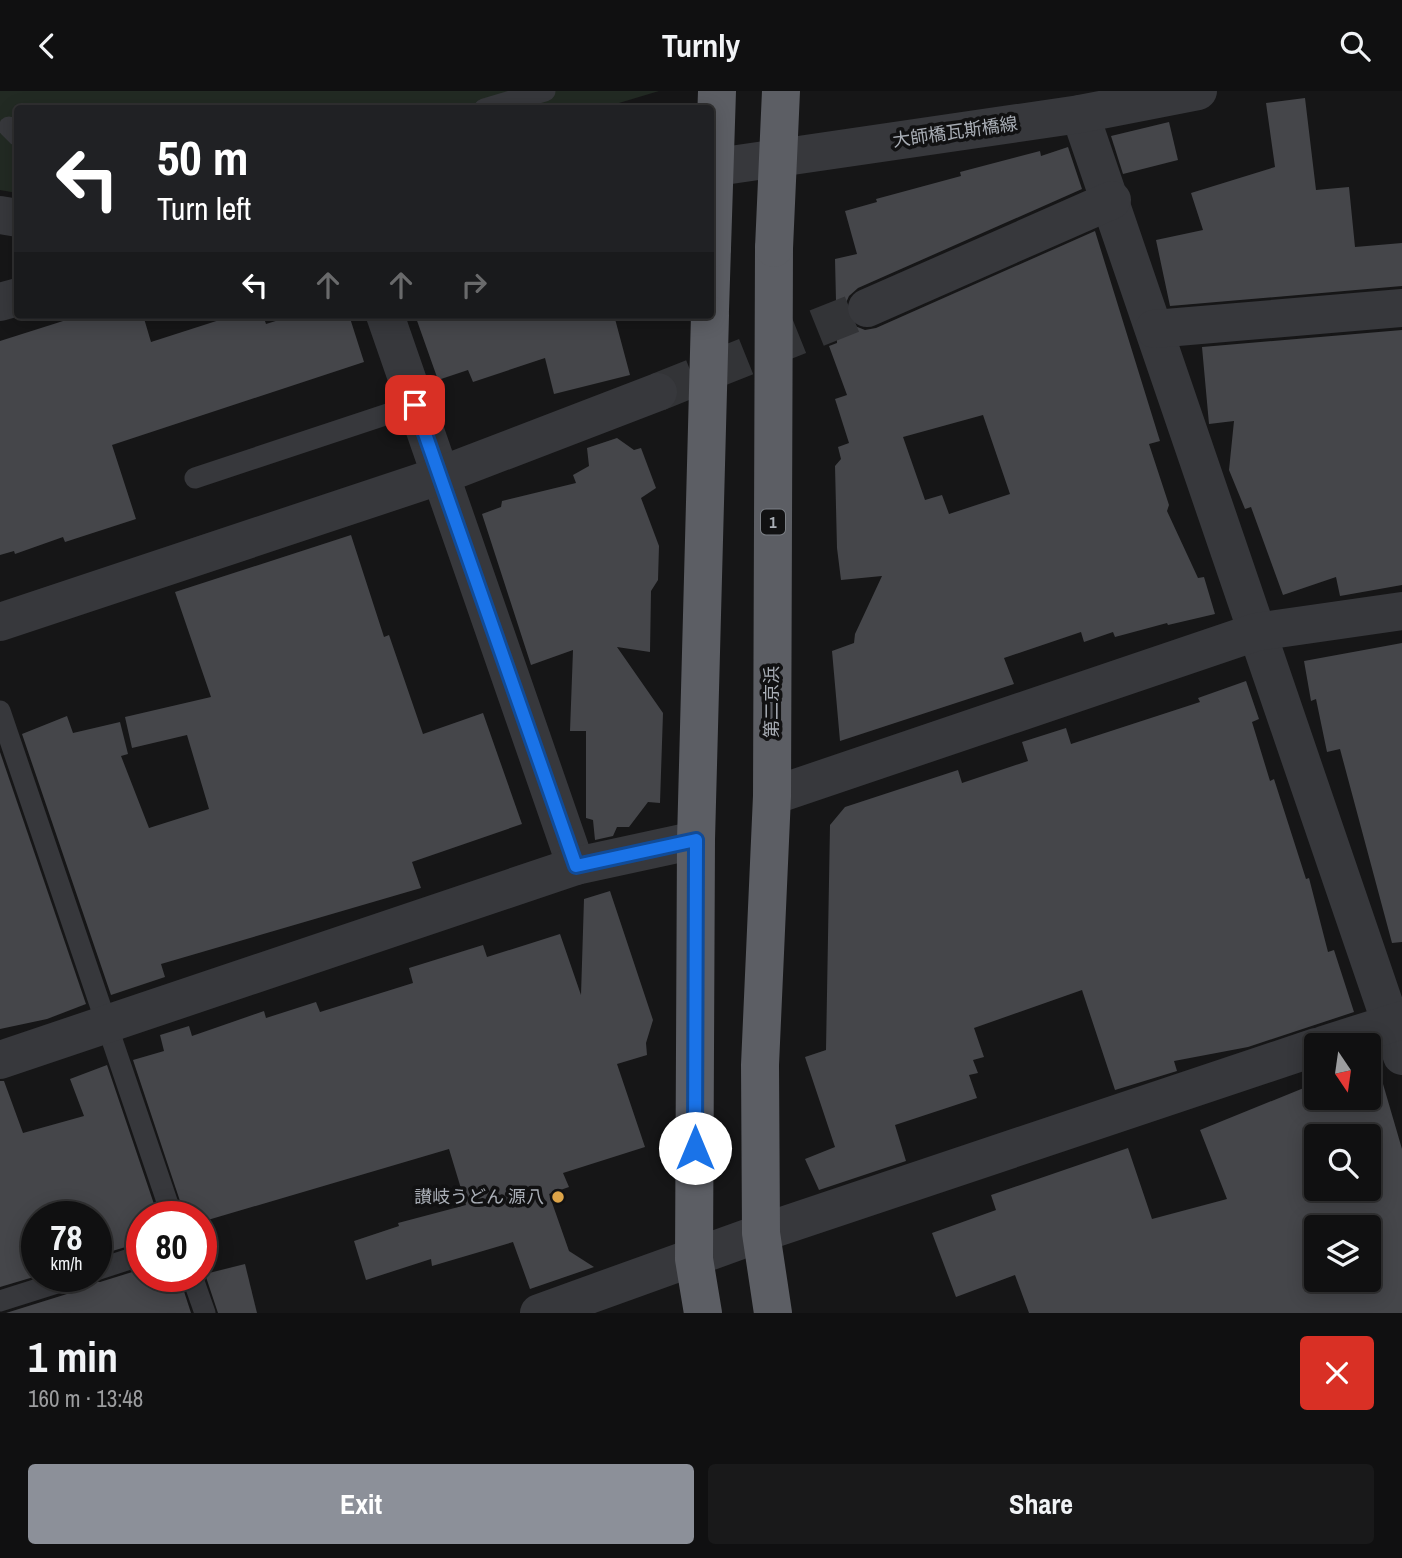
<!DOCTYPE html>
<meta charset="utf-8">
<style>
:root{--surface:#101011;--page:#19191a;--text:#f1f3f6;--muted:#9c9d9f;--line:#303031;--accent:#8c9099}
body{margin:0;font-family:"Archivo Narrow","Noto Sans JP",sans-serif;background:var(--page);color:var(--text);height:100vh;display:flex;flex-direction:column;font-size:26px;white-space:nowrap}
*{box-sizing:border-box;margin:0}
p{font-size:23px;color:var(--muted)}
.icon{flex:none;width:38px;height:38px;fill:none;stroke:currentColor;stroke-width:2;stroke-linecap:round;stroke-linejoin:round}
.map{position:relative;height:1222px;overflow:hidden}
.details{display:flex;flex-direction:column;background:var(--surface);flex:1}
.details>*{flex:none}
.top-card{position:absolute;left:14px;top:14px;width:700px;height:214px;border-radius:7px;box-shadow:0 4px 18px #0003,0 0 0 2px var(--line);background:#202124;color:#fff;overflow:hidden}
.needle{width:46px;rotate:167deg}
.fabs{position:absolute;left:1304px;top:942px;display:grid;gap:14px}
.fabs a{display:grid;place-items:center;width:77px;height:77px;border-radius:7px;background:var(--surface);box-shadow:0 4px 18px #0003,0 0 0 2px var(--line);font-size:35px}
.speed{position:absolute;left:21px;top:1110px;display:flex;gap:14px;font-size:35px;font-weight:700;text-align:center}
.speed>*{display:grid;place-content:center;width:91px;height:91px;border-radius:50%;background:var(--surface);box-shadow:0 4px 18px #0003,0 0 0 2px var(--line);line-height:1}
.speed small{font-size:18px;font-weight:400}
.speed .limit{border:10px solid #d22;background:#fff;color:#111}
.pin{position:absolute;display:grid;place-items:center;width:60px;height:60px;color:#fff;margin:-30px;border-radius:14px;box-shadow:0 4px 10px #0006}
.me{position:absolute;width:77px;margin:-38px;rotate:0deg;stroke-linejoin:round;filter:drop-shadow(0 0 5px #0008)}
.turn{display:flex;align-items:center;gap:24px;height:147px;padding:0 28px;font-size:32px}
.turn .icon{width:91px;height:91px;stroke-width:2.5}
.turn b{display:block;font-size:49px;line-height:60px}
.lanes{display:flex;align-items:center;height:66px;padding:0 28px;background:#0003;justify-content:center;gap:35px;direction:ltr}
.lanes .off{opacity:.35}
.round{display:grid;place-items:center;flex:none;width:74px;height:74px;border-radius:7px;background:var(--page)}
.summary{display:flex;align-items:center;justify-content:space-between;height:119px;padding:0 28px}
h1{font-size:42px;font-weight:800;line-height:52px}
.cta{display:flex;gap:14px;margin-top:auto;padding:14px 28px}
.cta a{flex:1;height:80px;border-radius:7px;background:var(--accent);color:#fff;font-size:28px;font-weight:800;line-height:80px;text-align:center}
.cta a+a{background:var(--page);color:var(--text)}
header{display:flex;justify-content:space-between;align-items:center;height:91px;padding:0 28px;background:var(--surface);font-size:32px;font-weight:800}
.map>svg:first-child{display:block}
.green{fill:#222a23}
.building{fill:#45464a;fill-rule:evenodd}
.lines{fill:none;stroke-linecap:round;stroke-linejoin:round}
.minor-tunnel{stroke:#333437;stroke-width:38;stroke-dasharray:38 19;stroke-linecap:butt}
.service{stroke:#37383c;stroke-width:21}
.minor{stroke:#37383c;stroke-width:38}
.tertiary{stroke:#37383c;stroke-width:38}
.trunk{stroke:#5c5e64;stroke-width:38}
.trunk-bridge{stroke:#5c5e64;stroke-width:38}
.route-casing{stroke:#114b97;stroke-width:18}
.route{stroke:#1a73e8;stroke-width:12}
.poi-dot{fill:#dda448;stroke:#111112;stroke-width:2.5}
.labels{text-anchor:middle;stroke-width:7;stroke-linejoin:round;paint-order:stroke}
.shield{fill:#111112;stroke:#7b7f85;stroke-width:2}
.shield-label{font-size:16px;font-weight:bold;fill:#a9aeb6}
.street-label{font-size:18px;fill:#a9aeb6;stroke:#111112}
.poi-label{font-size:18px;fill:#a9aeb6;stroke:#111112;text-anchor:end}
</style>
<header><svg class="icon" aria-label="back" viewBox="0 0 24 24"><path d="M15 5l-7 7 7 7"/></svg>Turnly<svg class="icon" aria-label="search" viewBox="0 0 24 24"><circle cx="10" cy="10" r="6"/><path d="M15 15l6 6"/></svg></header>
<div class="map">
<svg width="1402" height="1222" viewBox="0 0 1402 1222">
<rect width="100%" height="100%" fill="#161617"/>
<polygon class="green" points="0,0 659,0 599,18 18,18 17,102 0,99"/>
<g class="building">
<polygon points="1305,7 1316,99 1349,96 1355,156 1402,152 1402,195 1170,215 1156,149 1203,139 1191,102 1275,76 1266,12"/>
<polygon points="1169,31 1178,69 1123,83 1111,45"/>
<path d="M1068 56 1082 98 858 197 849 205 845 214 847 225 855 235 865 239 876 237 1095 140 1160 350 1149 353 1169 414 1167 420 1198 487 1204 486 1215 523 1168 534 1167 532 1115 546 1113 541 1084 551 1081 541 1004 567 1014 593 840 650 832 560 854 552 855 543 882 485 841 489 837 457 835 375 841 368 838 356 849 352 835 308 847 304 829 255 837 252 835 168 857 163 845 120 877 111 876 108 961 85 960 81 1040 60 1041 65ZM983 324 1010 403 949 423 942 404 925 409 903 346Z"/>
<polygon points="82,224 143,224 151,251 235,224 263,224 266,233 295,224 349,224 364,271 112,354 136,428 65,451 63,446 15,463 14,460 0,464 0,250"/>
<polygon points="415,224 614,224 630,284 554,303 545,267 473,291 468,279 438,289"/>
<polygon points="1402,239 1402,494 1340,505 1336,486 1283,504 1251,416 1245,418 1229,379 1234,330 1209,333 1202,256"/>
<polygon points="617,347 634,359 641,357 656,397 641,407 659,455 658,489 651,500 650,561 617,556 663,622 660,712 648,711 629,736 617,736 613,745 595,749 593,729 586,727 586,640 570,640 573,559 531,574 482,423 501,416 502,410 576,392 573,384 589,375 587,357"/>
<polygon points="351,444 384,546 389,544 423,643 483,622 522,733 412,771 421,797 161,873 165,886 111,904 22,643 67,625 73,642 120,631 128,663 121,665 149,737 209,718 187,644 132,657 125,626 211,606 175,501"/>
<polygon points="1402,552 1402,851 1392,852 1340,658 1327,661 1316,608 1311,610 1304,570"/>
<polygon points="1246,590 1259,628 1252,631 1270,690 1274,688 1306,788 1309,787 1328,861 1334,859 1354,921 1248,956 1174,970 1177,980 1115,999 1082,899 974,937 984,966 973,969 978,982 969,984 977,1007 895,1034 906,1070 819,1099 805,1068 835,1056 805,966 826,959 830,734 845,716 958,679 962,692 1028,670 1022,651 1066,637 1071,653 1200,611 1198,607"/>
<polygon points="0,661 86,913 47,928 0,938"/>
<polygon points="610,800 653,929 646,952 647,964 617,973 645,1056 563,1082 569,1096 549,1103 569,1160 594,1176 530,1198 513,1151 432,1175 431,1168 366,1189 354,1150 399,1135 398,1132 466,1114 449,1058 201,1131 201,1125 185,1125 133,969 164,960 160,944 189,935 192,945 264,920 266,927 316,911 320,921 413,892 409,877 483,854 487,866 560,843 581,904 584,808"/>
<path d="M1376 969 1402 1058V1222H1029L1015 1184 956 1206 932 1142 996 1119 991 1104 1128 1057 1152 1128 1227 1108 1200 1039 1316 992V1006H1368V972ZM1316 1045H1368V1097H1316ZM1316 1136H1368V1188H1316Z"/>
<polygon points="107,974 158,1125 142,1125 142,1151 96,1165 96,1125 37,1125 37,1185 0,1196 0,990 4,990 23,1042 84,1025 70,988"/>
<polygon points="245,1173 257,1222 218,1222 205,1183"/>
<polygon points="142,1178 142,1185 179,1185 191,1222 6,1222 83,1198 91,1191 100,1191"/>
</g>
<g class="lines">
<polyline class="minor-tunnel" points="658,301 867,217"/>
<g class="service">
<polyline points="484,18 545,0"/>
<polyline points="9,36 18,45"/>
<polyline points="195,387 415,314"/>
<polyline points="0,620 172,1125"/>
<polyline points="96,1179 142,1164"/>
<polyline points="192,1185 205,1222"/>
<polyline points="0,1210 79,1185"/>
</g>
<g class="minor">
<polyline points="1080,23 1402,965"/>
<polyline points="0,211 18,206"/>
<polyline points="867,217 1112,109"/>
<polyline points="385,224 576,775"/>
<polyline points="1154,238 1402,217"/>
<polyline points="0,531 439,385 658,301"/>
<polyline points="772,705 1256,541 1402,520"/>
<polyline points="1323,954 1402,929"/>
<polyline points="0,969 576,775 696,749"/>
<polyline points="539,1222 761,1142 1316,956"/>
</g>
<g class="tertiary">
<polyline points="710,77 1080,23 1198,0"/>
<polyline points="0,124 18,127"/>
</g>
<g class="trunk">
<polyline points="710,219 712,157"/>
<polyline points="703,1222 694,1168 696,749 710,224"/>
<polyline points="773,1222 761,1142 760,974 772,705 774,157"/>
</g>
<g class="trunk-bridge">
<polyline points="712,157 717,0"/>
<polyline points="774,157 781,0"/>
</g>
</g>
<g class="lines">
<defs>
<polyline id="route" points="415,314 576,775 696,749 695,1057"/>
</defs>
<use href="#route" class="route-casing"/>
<use href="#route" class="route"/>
</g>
<circle class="poi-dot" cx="558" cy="1106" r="7"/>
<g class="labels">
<rect class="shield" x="761" y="418.5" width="24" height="25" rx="5"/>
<g class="shield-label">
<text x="773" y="437">1</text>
</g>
<g class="street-label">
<text transform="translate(955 41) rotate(-8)" y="6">大師橋瓦斯橋線</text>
<text transform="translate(772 611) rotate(-90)" y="6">第二京浜</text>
</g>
<g class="poi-label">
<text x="544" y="1112">讃岐うどん 源八</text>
</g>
</g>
</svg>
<div class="fabs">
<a><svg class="needle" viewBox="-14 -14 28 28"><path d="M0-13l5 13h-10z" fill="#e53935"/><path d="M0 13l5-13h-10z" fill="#9c9d9f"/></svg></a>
<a><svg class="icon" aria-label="search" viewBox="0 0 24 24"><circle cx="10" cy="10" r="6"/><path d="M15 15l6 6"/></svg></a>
<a><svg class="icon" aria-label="layers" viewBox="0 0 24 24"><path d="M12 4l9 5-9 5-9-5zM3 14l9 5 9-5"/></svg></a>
</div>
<div class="speed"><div>78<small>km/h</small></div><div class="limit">80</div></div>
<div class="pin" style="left:415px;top:314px;background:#d93025"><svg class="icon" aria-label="arrive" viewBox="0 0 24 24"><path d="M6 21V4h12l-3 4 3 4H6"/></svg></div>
<svg class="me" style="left:695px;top:1057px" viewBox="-20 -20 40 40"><circle r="19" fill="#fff"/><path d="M0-13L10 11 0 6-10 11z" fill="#1a73e8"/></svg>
<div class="top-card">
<div class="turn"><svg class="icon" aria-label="left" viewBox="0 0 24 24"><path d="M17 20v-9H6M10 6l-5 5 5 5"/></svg><div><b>50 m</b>Turn left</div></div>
<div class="lanes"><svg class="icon" aria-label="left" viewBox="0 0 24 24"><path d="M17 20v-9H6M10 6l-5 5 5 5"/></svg><svg class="icon off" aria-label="ahead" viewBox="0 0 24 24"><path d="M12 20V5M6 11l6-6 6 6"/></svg><svg class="icon off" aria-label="ahead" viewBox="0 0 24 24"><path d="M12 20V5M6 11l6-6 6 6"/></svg><svg class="icon off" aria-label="right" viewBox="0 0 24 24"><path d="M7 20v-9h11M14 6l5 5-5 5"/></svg></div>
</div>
</div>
<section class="details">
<div class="summary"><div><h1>1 min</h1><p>160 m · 13:48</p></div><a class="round" style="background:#d93025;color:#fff"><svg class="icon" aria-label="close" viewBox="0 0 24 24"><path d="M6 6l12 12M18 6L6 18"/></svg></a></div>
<div class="cta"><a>Exit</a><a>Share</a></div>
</section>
